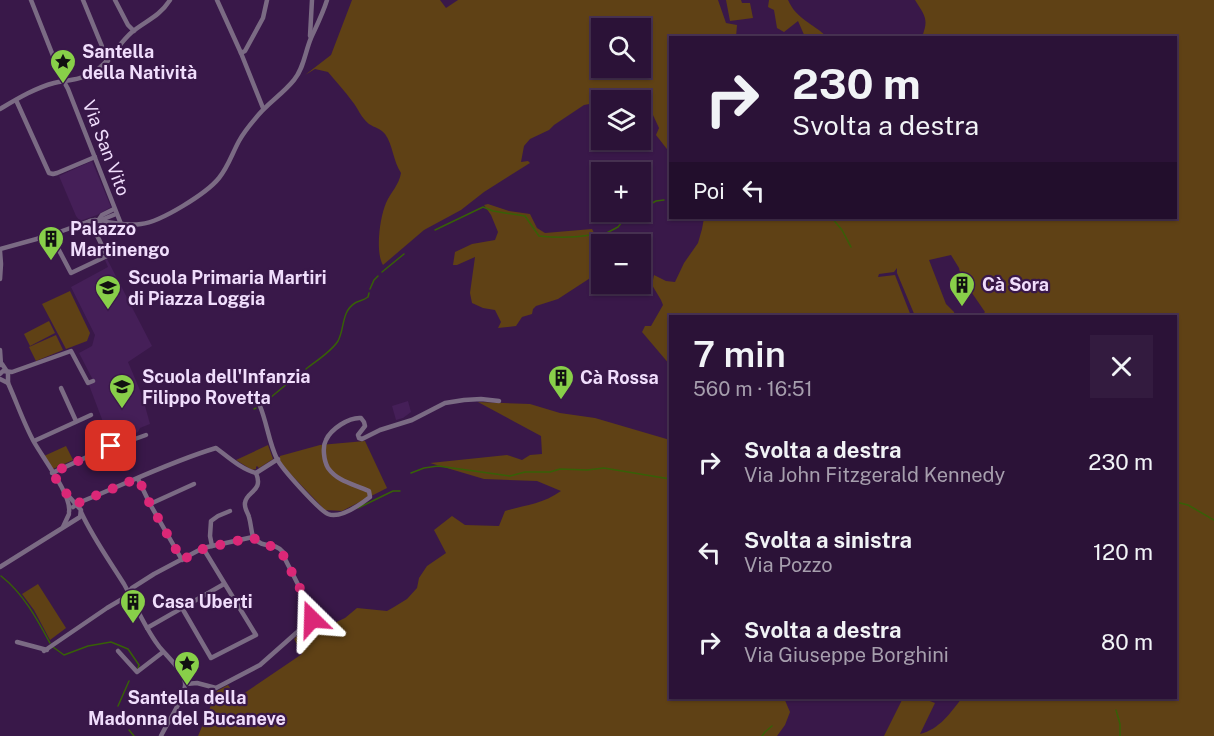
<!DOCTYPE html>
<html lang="it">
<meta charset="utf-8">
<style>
:root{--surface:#2b1237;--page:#331b3f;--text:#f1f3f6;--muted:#a69ead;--line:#473252}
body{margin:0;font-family:"Public Sans",sans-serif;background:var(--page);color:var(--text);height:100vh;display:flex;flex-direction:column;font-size:22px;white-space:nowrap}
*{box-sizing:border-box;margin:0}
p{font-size:20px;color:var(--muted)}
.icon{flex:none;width:33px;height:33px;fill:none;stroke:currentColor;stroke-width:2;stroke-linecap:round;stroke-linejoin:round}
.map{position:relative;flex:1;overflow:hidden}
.drawer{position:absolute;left:669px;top:315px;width:508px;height:384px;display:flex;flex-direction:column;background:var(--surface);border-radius:0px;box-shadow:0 2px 4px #0004,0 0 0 2px var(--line)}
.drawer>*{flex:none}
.banner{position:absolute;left:669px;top:36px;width:508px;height:183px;border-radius:0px;box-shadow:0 2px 4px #0004,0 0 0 2px var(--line);background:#2b1237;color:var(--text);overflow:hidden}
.controls{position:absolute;left:591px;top:18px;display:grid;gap:12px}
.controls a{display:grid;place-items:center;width:60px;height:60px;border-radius:0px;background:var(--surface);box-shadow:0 2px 4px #0004,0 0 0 2px var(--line);font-size:30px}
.pin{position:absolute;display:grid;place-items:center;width:51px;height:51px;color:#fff;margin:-26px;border-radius:12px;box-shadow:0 3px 9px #0006}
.me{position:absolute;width:66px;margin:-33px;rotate:338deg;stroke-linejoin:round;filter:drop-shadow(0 0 4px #0008)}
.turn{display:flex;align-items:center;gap:21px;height:126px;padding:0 24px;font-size:27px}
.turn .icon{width:78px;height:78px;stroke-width:2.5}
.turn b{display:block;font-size:42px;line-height:51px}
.then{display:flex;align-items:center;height:57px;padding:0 24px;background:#0003;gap:12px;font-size:22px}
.round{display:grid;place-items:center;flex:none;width:63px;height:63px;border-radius:0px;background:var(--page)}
.headline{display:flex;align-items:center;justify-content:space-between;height:102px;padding:0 24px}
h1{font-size:36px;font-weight:600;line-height:45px}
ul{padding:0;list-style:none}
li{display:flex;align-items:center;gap:18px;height:90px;padding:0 24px}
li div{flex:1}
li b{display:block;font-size:22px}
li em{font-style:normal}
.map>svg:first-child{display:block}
.built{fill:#451f58}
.green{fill:#5f4115;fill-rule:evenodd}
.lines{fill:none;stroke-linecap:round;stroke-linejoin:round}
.stream{stroke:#376007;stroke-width:1.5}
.minor{stroke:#7b6b84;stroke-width:4.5}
.route{stroke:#db2777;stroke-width:10;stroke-dasharray:0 18}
.labels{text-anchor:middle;stroke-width:4.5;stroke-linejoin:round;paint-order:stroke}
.poi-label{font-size:18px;font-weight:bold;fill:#f0ddfc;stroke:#391849;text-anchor:start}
.street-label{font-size:18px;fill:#f0ddfc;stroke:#391849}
</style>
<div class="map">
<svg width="1214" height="736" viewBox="0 0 1214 736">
<rect width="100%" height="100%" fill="#391849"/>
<g class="built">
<polygon points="92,161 111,207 97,215 80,221 76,216 59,176"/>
<polygon points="107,259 152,346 128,362 142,395 150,424 140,428 138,432 111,443 89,385 94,382 79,353 92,346 95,335 71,287 108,267 105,260"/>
<polygon points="408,401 411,412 403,418 396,420 392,406"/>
</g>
<g class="green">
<path d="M352 0H440L446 8 458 0H718L726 23 737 25 736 37 670 38V153L656 135 659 128 653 115 638 98 625 95H614L600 102 584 105 554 125 549 130 530 139 524 146 521 162 528 161 530 163 484 192 461 210 424 230 383 265C375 252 380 217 386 203 391 192 399 185 401 173 393 161 393 145 385 134 380 128 375 128 369 124 361 118 358 108 352 101 345 91 336 82 328 72L315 69 305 75 331 55ZM602 28H640V68H602Z"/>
<polygon points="726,0 741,0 742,3 750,3 753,18 730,21"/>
<path d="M769 0H788C797 20 813 23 827 37H805L798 21 784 32 777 28 774 10 768 7Z"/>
<path d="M915 0H1214V736H884L903 698H922L935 703 920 734C940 729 950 713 962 698H1176V316H981L985 312 961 277 959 268 951 255 929 260 946 304 954 312 955 316H915L897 273V268L894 272 879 274 878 277 895 275 911 316H670V365L642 332 645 326H651L663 305 661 300 652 285 654 275 666 281 675 282 684 263 698 243 702 229 704 218H1176V38L922 37C929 19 925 16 915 0Z"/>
<polygon points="488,204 509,211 530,214 537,228 545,233 592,229 601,247 601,271 558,299 536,306 533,309 532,314 522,317 516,326 498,328 501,322 495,310 483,308 472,303 470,293 475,257 457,265 453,265 455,252 472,244 495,240 498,232 491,215 484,205"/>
<polygon points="70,291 90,333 87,341 66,349 42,304"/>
<polygon points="49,321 55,333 30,346 24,334"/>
<polygon points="56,335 63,350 36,361 29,347"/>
<path d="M478 402 530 404 560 413 595 418 670 440V698H784L790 712 785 725 777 736H198L217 691 228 685 237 698 302 654 294 639 309 624 315 632 345 618 357 608 387 611 394 607 407 599 417 588 419 578 427 566 446 553 434 530 452 516 465 525 499 526 505 511C525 505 543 504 561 491L537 481 484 479 430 463 507 455 522 460 530 455 542 454 541 436Z"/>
<polygon points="365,441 387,488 342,511 325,510 280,463 280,456 320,445"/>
<polygon points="268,445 273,459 259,468 257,466 256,467 256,469 252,470 236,460"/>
<polygon points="66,446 73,460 53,469 44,456"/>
<polygon points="38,584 66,628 50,640 34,610 22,594"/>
</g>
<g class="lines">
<g class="stream">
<polyline points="640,210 656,201 664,200"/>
<polyline points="630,216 638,212"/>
<polyline points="832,218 842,230 851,247"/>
<path d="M435 230 483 207 493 211 525 216 539 236C558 238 576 238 594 234L599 237 618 227 625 218"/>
<polyline points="382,272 404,254"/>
<polyline points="370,289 374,280 378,276"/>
<path d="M306 369C316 361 331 352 338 341 345 328 341 312 355 303 359 301 364 300 368 297L369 293"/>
<polyline points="261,404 268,398 270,398 294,378"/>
<polyline points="254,409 256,408"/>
<polyline points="411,473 424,468 438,466 510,476 525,472 550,472 560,469 587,470 604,468 670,479"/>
<polyline points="1176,502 1188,505 1214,520"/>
<polyline points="358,508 393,491 400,491"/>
<path d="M1 576C23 593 37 619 50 643"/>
<polyline points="53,647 64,655 88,646 111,642 128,649 139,665 138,668"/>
<polyline points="118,706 129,681"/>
<polyline points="1116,710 1120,724 1120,736"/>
<polyline points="129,730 134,736"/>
<polyline points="762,736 765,732 772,726"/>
</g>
<g class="minor">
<polyline points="31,0 61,76 68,89 121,224"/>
<polyline points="83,0 108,61"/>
<polyline points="115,0 128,25 134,31"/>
<polyline points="217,0 241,53 263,108"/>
<polyline points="310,36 312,0"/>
<polyline points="241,53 245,51 263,18 267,0"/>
<polyline points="16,100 49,173 53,174 57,173 95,157"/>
<path d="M0 109C17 99 35 88 54 83 68 80 81 80 94 72 110 62 118 44 132 32 147 20 159 17 170 0"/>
<polyline points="101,220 116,214"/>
<polyline points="98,221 102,215 114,209"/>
<polyline points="51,235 71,273 107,256 90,221"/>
<path d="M0 249 51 235 90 221 95 220C110 223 126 226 141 224 161 222 207 193 219 178 228 167 232 154 239 141 243 134 249 126 255 119 266 104 282 95 294 80 304 68 305 52 311 38 317 25 323 13 327 0"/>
<polyline points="0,251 1,264 0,279"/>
<polyline points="0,350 1,365"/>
<path d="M2 364 8 373V383C17 403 24 424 34 442 43 458 72 496 69 512"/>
<polyline points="0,374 3,371 12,372 71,351 88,383 93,381"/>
<polyline points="0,379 8,383"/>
<polyline points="61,388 76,421"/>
<path d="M260 406C267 423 269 443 277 459 282 469 319 510 328 514 340 519 361 504 370 497L369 491C354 484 338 482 328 468 324 461 322 447 326 440 331 429 349 417 361 418L364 422 365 426 358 435 359 438 362 439 380 430 412 420 445 403 464 400 481 399 499 401"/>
<polyline points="34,441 91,415"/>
<polyline points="52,473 111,446 118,445 146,435"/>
<polyline points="138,479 150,504 182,560"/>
<polyline points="150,504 194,484"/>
<path d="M73 507 78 503C124 485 169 462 216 448 228 457 241 469 256 473L278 459"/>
<path d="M81 512C93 538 109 560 124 584 135 604 144 626 158 645 165 655 187 673 185 686 184 699 167 723 161 736"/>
<polyline points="63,527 69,514"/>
<path d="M253 537C251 530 251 524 249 517 248 513 244 508 245 503 246 491 264 492 256 473"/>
<polyline points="212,546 210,536 211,521 218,516 230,511"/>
<polyline points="0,567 80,517 81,510 65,492"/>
<polyline points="182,608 211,658 256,635 203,548"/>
<polyline points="147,628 224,584"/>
<polyline points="17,642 47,650"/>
<path d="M44 651 107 608 124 598 132 588 154 574 203 548 253 537C265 551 272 540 283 552V555L310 608 312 619 260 665 216 688 197 683 186 684"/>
<polyline points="118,651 137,672 163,652"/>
</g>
</g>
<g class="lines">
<path class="route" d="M111 446 52 473 65 492 76 504 138 478 150 504 182 560 203 549 253 537C265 551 272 541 283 552V555L310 608 312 619"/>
</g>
<defs>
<symbol id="sight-pin" viewBox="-11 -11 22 30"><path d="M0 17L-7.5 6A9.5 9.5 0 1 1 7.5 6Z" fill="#88cf49" stroke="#391849"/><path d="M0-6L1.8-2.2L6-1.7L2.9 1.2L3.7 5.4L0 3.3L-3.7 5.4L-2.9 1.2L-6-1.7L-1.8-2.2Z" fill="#111"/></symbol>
<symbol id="building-pin" viewBox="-11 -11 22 30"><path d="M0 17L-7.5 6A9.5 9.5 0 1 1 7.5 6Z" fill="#88cf49" stroke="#391849"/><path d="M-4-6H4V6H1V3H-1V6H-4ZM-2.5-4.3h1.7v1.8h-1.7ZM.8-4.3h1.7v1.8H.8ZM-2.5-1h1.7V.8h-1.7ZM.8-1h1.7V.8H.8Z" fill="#111"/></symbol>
<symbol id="school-pin" viewBox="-11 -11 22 30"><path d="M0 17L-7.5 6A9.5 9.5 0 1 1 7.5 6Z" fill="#88cf49" stroke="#391849"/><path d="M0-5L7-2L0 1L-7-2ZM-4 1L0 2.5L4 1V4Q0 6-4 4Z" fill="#111"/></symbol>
</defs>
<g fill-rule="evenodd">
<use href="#sight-pin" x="48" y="47" width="30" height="40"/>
<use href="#building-pin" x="36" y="224" width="30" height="40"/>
<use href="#building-pin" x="947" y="270" width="30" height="40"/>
<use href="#school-pin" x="93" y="273" width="30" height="40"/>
<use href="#building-pin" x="546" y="363" width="30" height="40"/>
<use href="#school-pin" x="107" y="372" width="30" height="40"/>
<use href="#building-pin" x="118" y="587" width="30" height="40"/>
<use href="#sight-pin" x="172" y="649" width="30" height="40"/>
</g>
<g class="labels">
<g class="poi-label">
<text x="82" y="58">Santella<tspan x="82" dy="21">della Natività</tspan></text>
<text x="70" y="235">Palazzo<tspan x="70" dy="21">Martinengo</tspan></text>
<text x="128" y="284">Scuola Primaria Martiri<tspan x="128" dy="21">di Piazza Loggia</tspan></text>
<text x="982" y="291">Cà Sora</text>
<text x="142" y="383">Scuola dell'Infanzia<tspan x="142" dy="21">Filippo Rovetta</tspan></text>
<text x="580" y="384">Cà Rossa</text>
<text x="152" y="608">Casa Uberti</text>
<text x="187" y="704" text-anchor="middle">Santella della<tspan x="187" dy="21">Madonna del Bucaneve</tspan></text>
</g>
<g class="street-label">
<text transform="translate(106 148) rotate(69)" y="6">Via San Vito</text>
</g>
</g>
</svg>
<div class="controls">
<a><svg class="icon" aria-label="search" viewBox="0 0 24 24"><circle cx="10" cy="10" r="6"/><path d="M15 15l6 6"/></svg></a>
<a><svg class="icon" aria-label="layers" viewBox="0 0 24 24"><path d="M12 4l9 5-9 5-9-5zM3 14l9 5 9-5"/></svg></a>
<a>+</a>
<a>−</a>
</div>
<div class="pin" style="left:111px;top:446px;background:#d93025"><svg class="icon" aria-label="arrive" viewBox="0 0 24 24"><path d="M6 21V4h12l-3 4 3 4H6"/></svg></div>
<svg class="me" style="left:312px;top:619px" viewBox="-20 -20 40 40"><path d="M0-17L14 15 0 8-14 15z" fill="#db2777" stroke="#fff" stroke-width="4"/></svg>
<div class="banner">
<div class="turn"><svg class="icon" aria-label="right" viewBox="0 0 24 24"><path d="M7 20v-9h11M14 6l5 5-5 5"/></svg><div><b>230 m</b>Svolta a destra</div></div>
<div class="then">Poi<svg class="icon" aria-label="left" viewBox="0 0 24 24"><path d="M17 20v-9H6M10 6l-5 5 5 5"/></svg></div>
</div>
<section class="drawer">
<div class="headline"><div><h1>7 min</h1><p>560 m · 16:51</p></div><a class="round"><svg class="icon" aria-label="close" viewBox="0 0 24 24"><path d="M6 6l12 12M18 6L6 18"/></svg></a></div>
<ul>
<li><svg class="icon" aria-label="right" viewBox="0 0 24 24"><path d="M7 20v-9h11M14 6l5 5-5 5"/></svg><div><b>Svolta a destra</b><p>Via John Fitzgerald Kennedy</p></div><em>230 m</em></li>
<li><svg class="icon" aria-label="left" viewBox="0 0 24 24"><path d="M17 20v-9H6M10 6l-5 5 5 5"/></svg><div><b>Svolta a sinistra</b><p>Via Pozzo</p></div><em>120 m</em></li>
<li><svg class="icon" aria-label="right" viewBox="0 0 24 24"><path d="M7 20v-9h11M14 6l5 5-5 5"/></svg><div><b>Svolta a destra</b><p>Via Giuseppe Borghini</p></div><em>80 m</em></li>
</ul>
</section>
</div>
